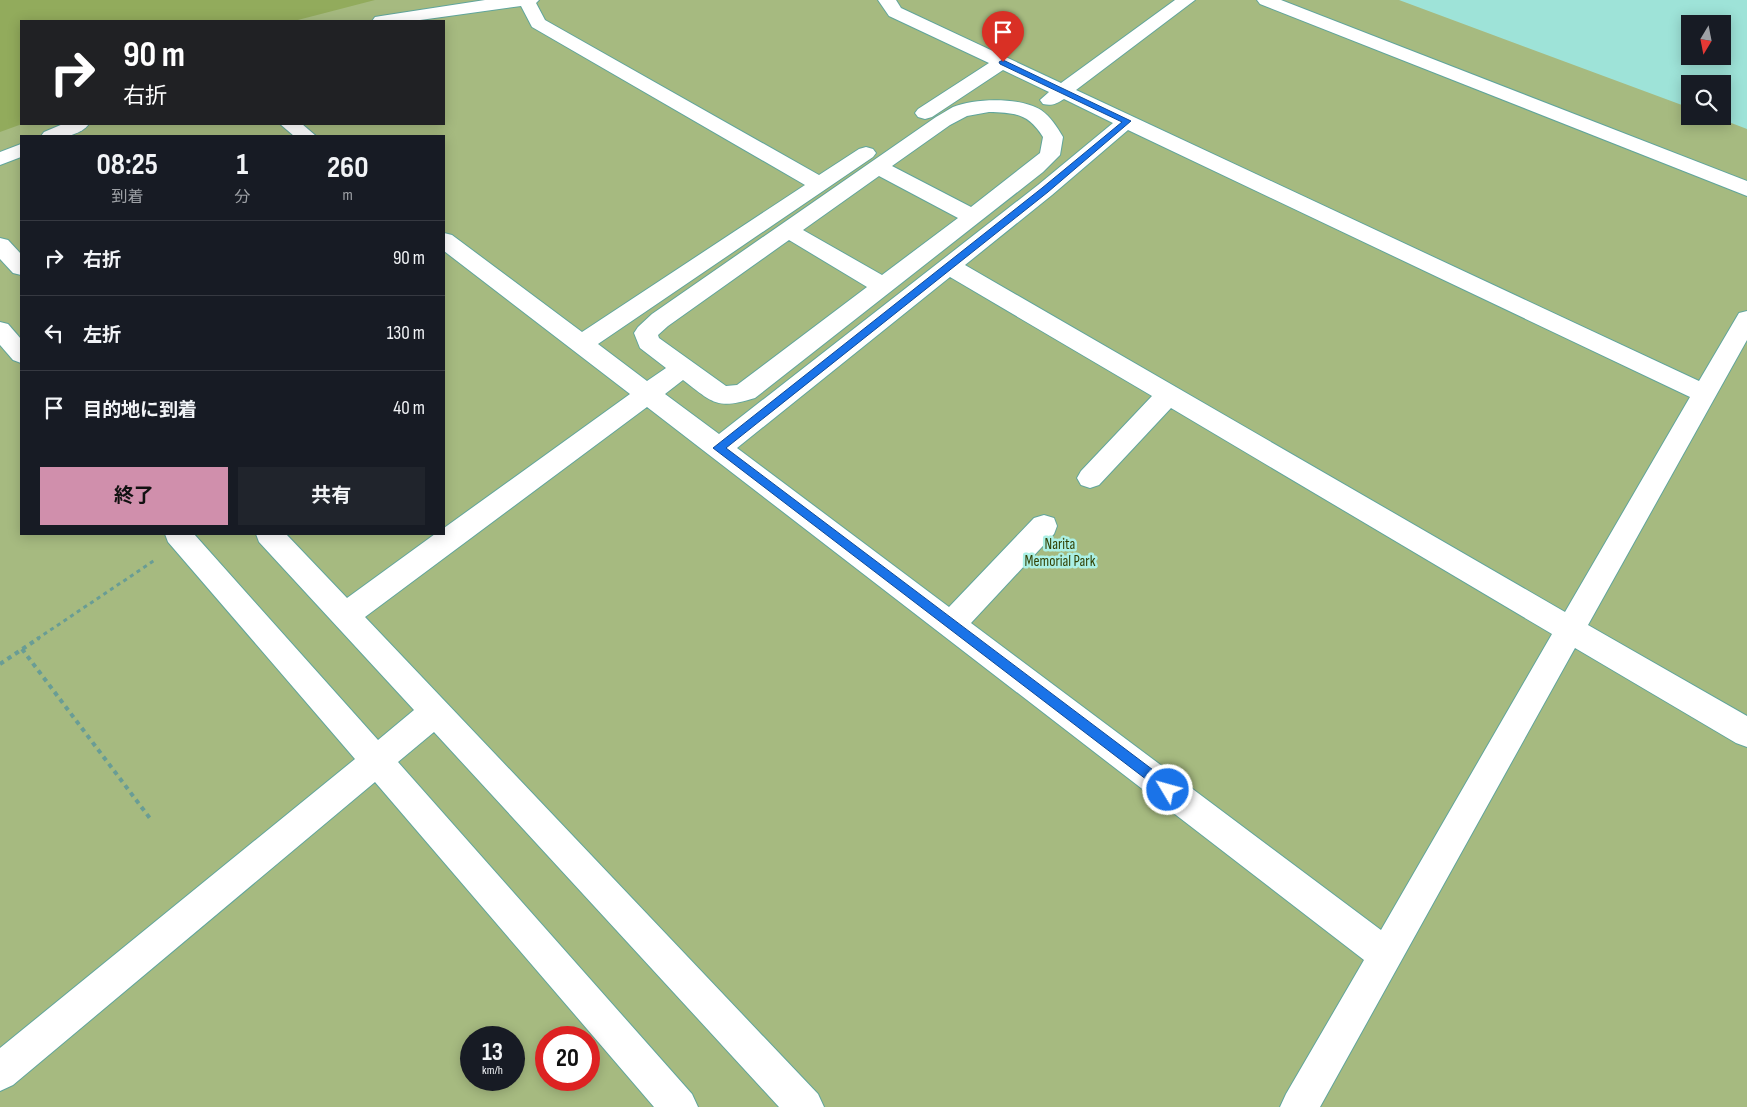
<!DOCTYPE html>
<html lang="ja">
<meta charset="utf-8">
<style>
:root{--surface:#171b24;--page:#20242c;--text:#f1f3f6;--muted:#9ea1a6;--line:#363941;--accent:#d08fac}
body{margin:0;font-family:"Sofia Sans Condensed","Noto Sans JP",sans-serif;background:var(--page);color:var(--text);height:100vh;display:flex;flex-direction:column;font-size:19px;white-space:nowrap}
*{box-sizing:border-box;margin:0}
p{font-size:16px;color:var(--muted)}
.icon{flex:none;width:28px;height:28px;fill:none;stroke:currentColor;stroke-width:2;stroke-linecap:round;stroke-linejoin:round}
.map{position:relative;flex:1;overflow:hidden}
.panel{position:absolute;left:20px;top:135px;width:425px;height:400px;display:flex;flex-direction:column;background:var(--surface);border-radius:0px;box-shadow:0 2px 12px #0003}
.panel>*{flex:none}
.guide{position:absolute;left:20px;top:20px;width:425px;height:105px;border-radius:0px;box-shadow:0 2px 12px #0003;background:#202124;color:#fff;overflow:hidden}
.needle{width:32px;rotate:190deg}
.buttons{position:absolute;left:1681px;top:15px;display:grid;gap:10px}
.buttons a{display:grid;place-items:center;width:50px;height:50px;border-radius:0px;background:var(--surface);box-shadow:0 2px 12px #0003;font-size:25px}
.speed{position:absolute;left:460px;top:1026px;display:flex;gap:10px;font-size:25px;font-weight:700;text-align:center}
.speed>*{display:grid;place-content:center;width:65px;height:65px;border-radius:50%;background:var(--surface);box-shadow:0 2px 12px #0003;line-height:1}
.speed small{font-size:12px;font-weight:400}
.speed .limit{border:8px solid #d22;background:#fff;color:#111}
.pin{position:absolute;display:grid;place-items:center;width:42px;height:42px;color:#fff;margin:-51px -21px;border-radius:50% 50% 50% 0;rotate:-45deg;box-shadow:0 0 5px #0007}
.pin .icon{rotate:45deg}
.me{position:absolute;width:55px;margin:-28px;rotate:307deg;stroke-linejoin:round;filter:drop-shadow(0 0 4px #0008)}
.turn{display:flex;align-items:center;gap:18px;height:105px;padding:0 20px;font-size:22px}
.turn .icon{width:65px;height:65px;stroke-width:2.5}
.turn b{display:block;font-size:35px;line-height:42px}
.eta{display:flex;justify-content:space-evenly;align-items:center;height:85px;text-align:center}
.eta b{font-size:30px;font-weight:700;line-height:35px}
.primary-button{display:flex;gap:10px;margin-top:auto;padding:10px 20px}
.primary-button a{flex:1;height:58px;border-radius:0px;background:var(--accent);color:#111;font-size:20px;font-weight:700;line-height:58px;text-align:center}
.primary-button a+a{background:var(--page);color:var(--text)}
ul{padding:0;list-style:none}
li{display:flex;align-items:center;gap:15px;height:75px;padding:0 20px;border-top:1px solid var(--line)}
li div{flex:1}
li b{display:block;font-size:19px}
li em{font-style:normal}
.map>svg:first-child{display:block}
.green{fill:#a6ba80;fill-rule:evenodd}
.forest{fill:#92ab5c}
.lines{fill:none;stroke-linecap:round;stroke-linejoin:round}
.minor-casing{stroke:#61a59b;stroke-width:2}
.path-far1{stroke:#699d95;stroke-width:3;stroke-dasharray:4 4;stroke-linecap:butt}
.path{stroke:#699d95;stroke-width:4;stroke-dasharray:4.5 4.5;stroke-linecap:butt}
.minor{fill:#fff;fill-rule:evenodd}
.route{fill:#1a73e8;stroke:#114b97}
.labels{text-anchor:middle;stroke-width:5;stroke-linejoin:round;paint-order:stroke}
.park-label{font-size:15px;fill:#324104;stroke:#abf0e5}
</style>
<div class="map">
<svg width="1747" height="1107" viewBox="0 0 1747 1107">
<rect width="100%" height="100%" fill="#9ee3d8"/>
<path class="green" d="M0 0 21 21V124H444V21H262L361 0H1399L1690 108V116H1713L1747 129V1107H0ZM21 136H444V534H21ZM471 1038H514V1080H471ZM546 1038H589V1080H546Z"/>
<polygon class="forest" points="0,0 375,0 294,21 21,21 22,124 0,132"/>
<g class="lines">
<defs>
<g id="minor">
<path d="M539 0 536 3 545 20 819 175 859 149 866 147 873 149 876 153 873 157 598 344 647 381 666 368 640 348 634 333 638 327 652 314 936 117C942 114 947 110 953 107 975 98 1020 97 1041 110 1051 117 1057 127 1063 137L1060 155 1043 172 755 398C717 410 713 403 683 380L665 394 719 434 1038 185 1113 123 1064 99C1056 104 1052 106 1043 104L1040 100 1049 92 1003 70 932 117 925 119 918 117 915 113 918 109 989 63 889 16 878 0H896L901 8 1061 83 1175 0H1195L1076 90 1699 381 1739 313 1747 311V340L1588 625 1747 716V747L1736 743 1575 648 1320 1107H1280L1286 1094 1364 960 647 407 365 617 818 1094 824 1107H779L434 732 398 762 692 1094 698 1107H654L375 782 13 1085 0 1091V1048L355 759 168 542 165 534H194L378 740 414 710 259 542 256 534H286L347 598 435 534H444V528L630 394 444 251V233L452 235 582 332 805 185 532 27 521 6 413 21H372L375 17 381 16 485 0ZM989 112C1015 113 1028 113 1043 137L1040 153 971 207 892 166 950 125 967 116ZM1128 130 1690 397 1565 612 965 265 1052 195ZM879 176 958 218 882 275 803 230ZM789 240 867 287 737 385 726 386 659 338 658 335 668 326ZM950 277 1152 396 1081 471 1077 478 1081 485 1090 488 1099 485 1171 408 1552 634 1381 930 971 623 1054 534 1057 526 1054 518 1044 515 1034 518 949 607 737 448Z"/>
<polygon points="1257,0 1281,0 1747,181 1747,196 1260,4"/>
<path d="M63 124H89C79 138 56 137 41 136L44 132Z"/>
<polygon points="280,124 302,124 316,136 294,136"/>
<polygon points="21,144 21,157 0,165 0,152"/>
<polygon points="0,238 8,240 21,254 21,275 13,273 0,259"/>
<polygon points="0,322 8,324 21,339 21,363 13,360 0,345"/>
</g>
</defs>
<use href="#minor" class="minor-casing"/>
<polyline class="path-far1" points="37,639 155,560"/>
<g class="path">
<polyline points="22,649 152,821"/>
<polyline points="0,664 39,638"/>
</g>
<use href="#minor" class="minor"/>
</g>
<polygon class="route" points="1003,60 1131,121 1048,192 726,448 1173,785 1175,790 1173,794 1168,796 713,448 1042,188 1122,122 1000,64 999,62"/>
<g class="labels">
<g class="park-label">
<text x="1060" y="549">Narita<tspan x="1060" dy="17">Memorial Park</tspan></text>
</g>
</g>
</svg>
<div class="buttons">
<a><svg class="needle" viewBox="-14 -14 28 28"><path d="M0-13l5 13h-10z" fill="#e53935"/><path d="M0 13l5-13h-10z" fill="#9ea1a6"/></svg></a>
<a><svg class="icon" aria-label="search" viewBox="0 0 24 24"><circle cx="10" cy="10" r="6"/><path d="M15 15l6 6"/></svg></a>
</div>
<div class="speed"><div>13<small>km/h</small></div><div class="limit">20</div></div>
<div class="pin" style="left:1003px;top:62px;background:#d93025"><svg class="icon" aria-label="arrive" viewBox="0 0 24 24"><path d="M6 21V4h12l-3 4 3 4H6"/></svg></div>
<svg class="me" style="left:1168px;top:790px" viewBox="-20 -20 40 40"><circle r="17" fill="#1a73e8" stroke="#fff" stroke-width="3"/><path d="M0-11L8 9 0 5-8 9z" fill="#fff"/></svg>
<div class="guide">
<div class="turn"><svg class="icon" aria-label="right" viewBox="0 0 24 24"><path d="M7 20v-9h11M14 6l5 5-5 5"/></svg><div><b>90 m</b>右折</div></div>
</div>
<section class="panel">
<div class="eta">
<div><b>08:25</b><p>到着</p></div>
<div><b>1</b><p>分</p></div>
<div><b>260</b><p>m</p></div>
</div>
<ul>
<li><svg class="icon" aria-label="right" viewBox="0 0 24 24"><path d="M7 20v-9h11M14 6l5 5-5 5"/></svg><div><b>右折</b></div><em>90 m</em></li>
<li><svg class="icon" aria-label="left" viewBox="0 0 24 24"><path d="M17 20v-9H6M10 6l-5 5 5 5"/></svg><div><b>左折</b></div><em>130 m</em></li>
<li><svg class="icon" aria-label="arrive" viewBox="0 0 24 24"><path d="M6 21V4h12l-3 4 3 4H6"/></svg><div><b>目的地に到着</b></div><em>40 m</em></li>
</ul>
<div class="primary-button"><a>終了</a><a>共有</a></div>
</section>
</div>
